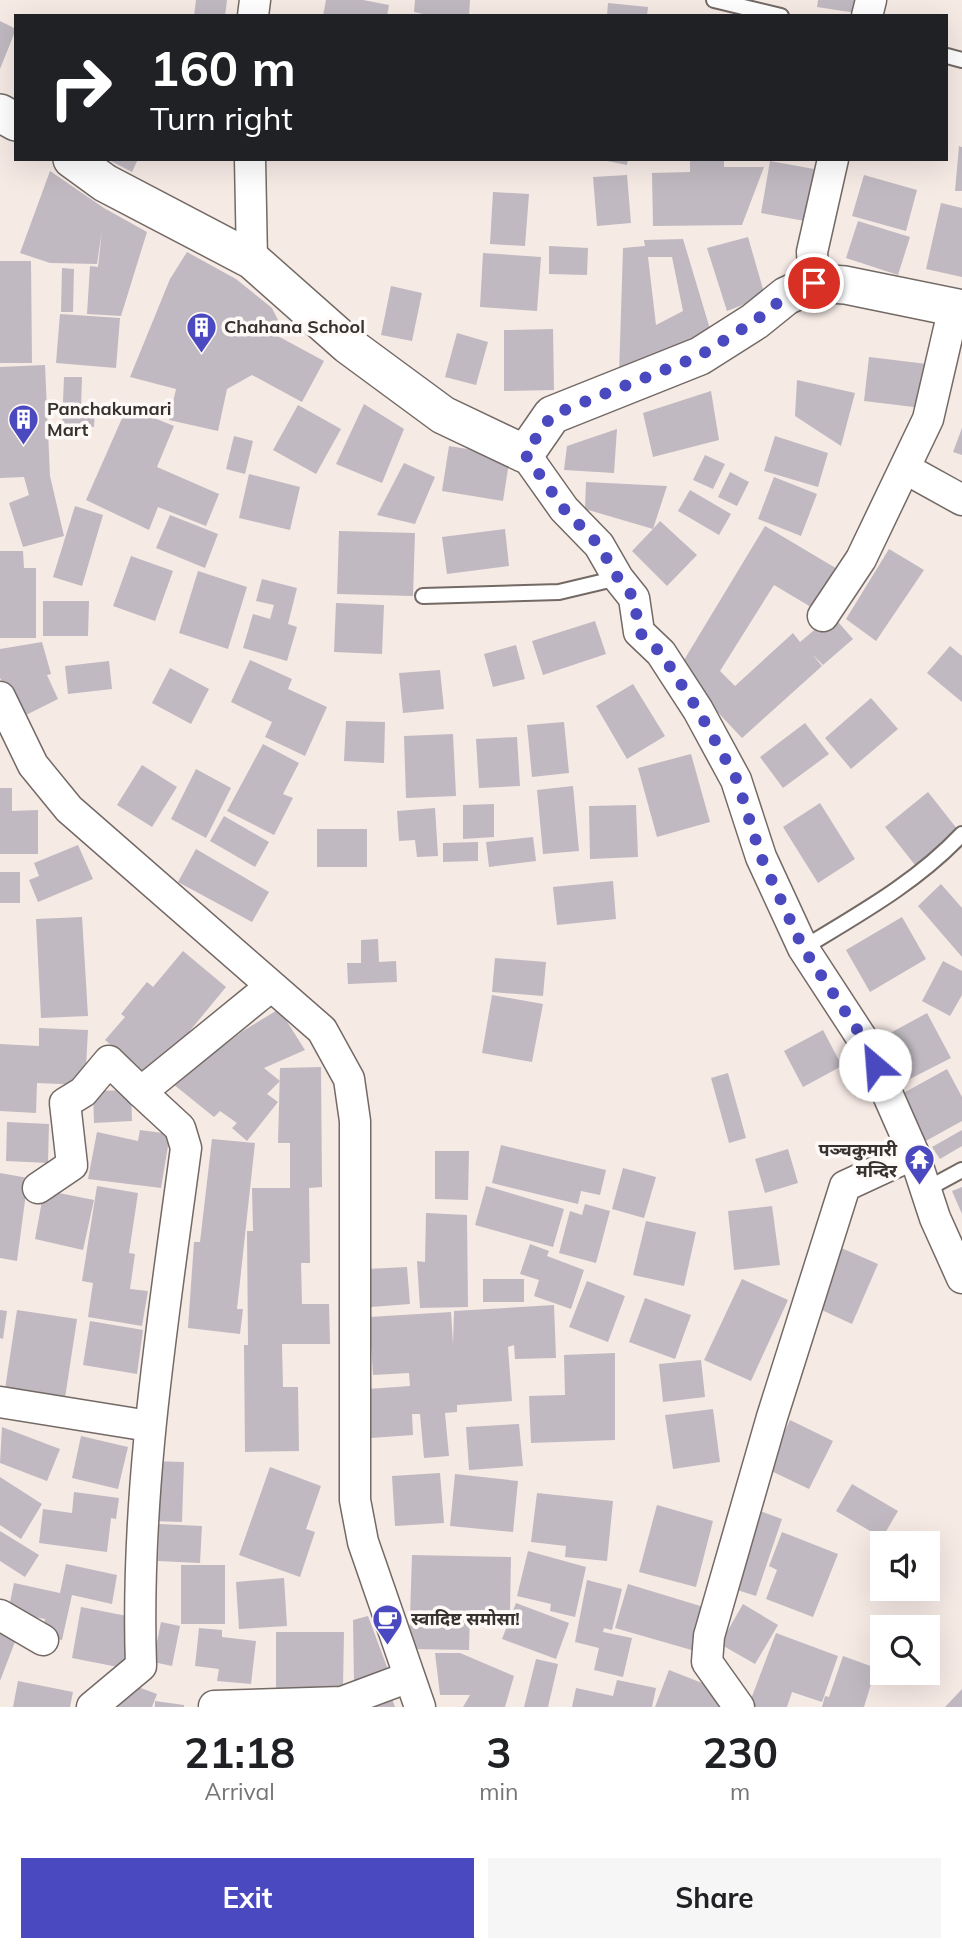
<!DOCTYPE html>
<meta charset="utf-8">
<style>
:root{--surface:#fff;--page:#f6f6f6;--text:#202124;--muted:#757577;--accent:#4a49bf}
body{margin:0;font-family:Mulish,"Noto Sans Devanagari",sans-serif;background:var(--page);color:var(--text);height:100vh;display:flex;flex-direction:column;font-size:26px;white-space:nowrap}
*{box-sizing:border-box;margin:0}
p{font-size:23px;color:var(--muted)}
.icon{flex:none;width:38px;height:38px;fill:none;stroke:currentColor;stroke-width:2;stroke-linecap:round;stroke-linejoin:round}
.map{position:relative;height:1707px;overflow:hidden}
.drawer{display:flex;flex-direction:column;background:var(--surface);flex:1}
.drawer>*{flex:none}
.banner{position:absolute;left:14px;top:14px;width:934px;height:147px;border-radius:0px;box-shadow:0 7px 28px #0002;background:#202124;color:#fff;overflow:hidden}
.controls{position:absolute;left:870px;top:1531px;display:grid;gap:14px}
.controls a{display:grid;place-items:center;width:70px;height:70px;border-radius:0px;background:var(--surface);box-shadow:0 7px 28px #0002;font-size:35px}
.pin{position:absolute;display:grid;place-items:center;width:60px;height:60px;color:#fff;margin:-30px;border:4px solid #fff;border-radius:50%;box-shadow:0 2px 7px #0007}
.me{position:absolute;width:77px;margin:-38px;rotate:333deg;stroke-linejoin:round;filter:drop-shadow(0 0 5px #0008)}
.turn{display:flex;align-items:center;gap:24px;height:147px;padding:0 21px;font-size:32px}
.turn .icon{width:91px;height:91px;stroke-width:2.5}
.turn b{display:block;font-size:49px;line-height:60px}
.eta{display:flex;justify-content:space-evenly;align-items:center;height:119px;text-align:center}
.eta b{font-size:42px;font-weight:700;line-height:49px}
.cta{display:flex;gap:14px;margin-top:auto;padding:14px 21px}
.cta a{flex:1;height:80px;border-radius:0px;background:var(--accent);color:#fff;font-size:28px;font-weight:700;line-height:80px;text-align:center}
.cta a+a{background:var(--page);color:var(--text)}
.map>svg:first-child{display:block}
.building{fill:#c0b9c1;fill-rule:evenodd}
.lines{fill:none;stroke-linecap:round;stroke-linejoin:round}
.service-casing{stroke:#736965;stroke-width:18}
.minor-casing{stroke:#736965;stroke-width:33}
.tertiary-casing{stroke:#736965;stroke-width:40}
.service{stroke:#fff;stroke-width:14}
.minor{stroke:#fff;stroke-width:30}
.tertiary{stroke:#fff;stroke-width:37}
.route{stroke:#4a49bf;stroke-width:12;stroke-dasharray:0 21.6}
.labels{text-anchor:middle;stroke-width:7;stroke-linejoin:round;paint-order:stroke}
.poi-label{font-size:18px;font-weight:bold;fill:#363230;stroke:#fef9f7;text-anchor:start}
</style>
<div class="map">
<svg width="962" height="1707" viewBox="0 0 962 1707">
<rect width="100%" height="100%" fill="#f6eae5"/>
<g class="building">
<polygon points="196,0 227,0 225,16 194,16"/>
<polygon points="326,0 363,0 389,5 387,16 323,16"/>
<polygon points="415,0 470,0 469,16 432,16 414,12"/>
<polygon points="818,0 865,0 863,14 817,7"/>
<polygon points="608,3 648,7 647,16 607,16"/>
<polygon points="0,21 16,29 0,69"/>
<polygon points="959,146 962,147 962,191 955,191"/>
<polygon points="107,159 138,159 132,172"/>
<polygon points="597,159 628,159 627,165"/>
<polygon points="690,159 724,159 724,167 764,167 742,225 653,226 652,173 690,172"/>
<polygon points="770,161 814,169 805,221 761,213"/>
<polygon points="50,171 104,208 147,232 121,316 87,314 90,266 98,267 102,231 97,264 50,263 20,253"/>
<polygon points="627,175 631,223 597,226 593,177"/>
<polygon points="864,175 917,190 906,231 852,216"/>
<polygon points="493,192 529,194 525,246 490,244"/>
<polygon points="941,203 962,208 962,277 926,269"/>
<polygon points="858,221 910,237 898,275 846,258"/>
<polygon points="748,237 765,296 727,311 707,248"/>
<path d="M683 239 710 329 619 375 623 248 645 246 644 240ZM648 257H672L683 311 656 325Z"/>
<polygon points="549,246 588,248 587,275 549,274"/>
<polygon points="187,252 236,279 272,308 280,324 274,334 324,361 302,402 252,375 227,389 218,431 169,420 176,389 130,377 170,279"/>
<polygon points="483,253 541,257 537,311 480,307"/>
<polygon points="0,261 31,261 32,363 0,363"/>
<polygon points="62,268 74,269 73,312 61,312"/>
<polygon points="391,286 422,293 412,341 381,335"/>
<polygon points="60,314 120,318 116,368 56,363"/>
<polygon points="553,329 554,390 504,391 504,330"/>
<polygon points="457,333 488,342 476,385 445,377"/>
<polygon points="869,357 927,364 922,408 864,401"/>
<polygon points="45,365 50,476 64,536 23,547 9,503 29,495 24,477 0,478 0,367"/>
<polygon points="64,377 82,377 81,409 95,409 94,427 62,426"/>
<polygon points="797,380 855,393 841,446 795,416"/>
<polygon points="711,391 719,440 653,457 643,413"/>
<polygon points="364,404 404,429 382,483 336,464"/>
<polygon points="298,405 341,429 316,474 273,450"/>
<polygon points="127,407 174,426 157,467 219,494 206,526 158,507 149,530 86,500"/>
<polygon points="962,428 962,455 953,452"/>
<polygon points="617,429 614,473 564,470 567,446"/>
<polygon points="234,436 253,441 245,474 226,469"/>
<polygon points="775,436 828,453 818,487 764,471"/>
<polygon points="449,446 510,456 503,501 442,491"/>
<polygon points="705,455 725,464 713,489 693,480"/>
<polygon points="404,463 435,477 415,524 377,515"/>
<polygon points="730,472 749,482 737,506 718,497"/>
<polygon points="249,474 300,487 290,530 239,518"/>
<polygon points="774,477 817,494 801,536 758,519"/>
<polygon points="586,482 667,486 653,529 660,521 697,555 667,586 632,551 653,529 585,509"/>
<polygon points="690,490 731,514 719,535 678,511"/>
<polygon points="75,506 103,515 82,586 53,577"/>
<polygon points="170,515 218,534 205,568 156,548"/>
<polygon points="765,526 839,570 816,610 774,585 720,671 735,686 793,633 800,642 832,615 853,639 823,665 812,654 822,666 742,738 678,670"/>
<polygon points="505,529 509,566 447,574 442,537"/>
<polygon points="339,531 415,533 413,596 337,594"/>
<polygon points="889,549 924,570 876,641 846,619"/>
<polygon points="0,551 23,551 24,568 36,568 36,638 0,638"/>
<polygon points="131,556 173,571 155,621 113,606"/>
<polygon points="198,571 247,587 228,649 179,633"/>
<polygon points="262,579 297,588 288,624 297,627 287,661 243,648 253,614 270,619 274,605 256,601"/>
<polygon points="43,601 89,601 88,636 43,636"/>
<polygon points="336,603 384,605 382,654 334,652"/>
<polygon points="595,621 606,654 543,675 532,641"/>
<polygon points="42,642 51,674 47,675 58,699 24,716 0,678 0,649"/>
<polygon points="516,645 525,679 493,687 484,654"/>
<polygon points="950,646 962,656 962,702 927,673"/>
<polygon points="250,660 292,679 288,689 327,707 305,756 265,737 272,722 231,702"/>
<polygon points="109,661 112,689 68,694 65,666"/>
<polygon points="170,668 209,689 191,724 152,703"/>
<polygon points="440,670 444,709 403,713 399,673"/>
<polygon points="633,684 665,736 627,759 596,706"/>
<polygon points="871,698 898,729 851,769 825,738"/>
<polygon points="346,721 385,722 384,763 344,761"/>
<polygon points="564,722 569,773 532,777 527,725"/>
<polygon points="805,723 829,754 783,788 760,757"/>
<polygon points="453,734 456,796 406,798 404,736"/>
<polygon points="517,737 520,786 479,788 476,739"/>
<polygon points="263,744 299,763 283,794 293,798 274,835 227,811"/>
<polygon points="691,754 710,822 657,837 638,768"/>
<polygon points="142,765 177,787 152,827 117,805"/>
<polygon points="196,769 231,788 206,838 171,819"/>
<polygon points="573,786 579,851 543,854 537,790"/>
<polygon points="0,788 12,788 12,811 38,810 38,854 0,854"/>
<polygon points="928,792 958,830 915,865 885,827"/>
<polygon points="820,803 855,859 818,883 783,827"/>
<polygon points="494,804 494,837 463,839 463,805"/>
<polygon points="636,805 638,857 590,859 589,806"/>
<polygon points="435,808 438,856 417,857 415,840 399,841 397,811"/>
<polygon points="224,816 269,842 255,867 210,841"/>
<rect x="317" y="829" width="50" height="38"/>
<polygon points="533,837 536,861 489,867 486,842"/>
<polygon points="478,842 478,861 443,862 443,843"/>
<polygon points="78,845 93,879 38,902 29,880 39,876 34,863"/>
<polygon points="196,849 269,892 252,922 178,882"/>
<rect x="0" y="872" width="20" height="31"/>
<polygon points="613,881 616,919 557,925 553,887"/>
<polygon points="941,884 962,908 962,957 918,906"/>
<polygon points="82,917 88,1016 41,1018 36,919"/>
<polygon points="902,917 926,959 870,992 846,950"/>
<polygon points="378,939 379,962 396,961 397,982 348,984 347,963 361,963 361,940"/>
<polygon points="183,951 226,987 151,1078 105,1040 125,1017 121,1014 147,982 153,987"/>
<polygon points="495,958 546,962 543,996 492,992"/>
<polygon points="943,961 962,971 962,995 950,1016 922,1001"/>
<polygon points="492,995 543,1004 532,1062 482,1053"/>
<polygon points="279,1009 305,1050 264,1068 280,1081 267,1094 278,1102 247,1141 232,1128 237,1123 220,1111 214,1117 173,1084 243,1031"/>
<polygon points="927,1013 951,1058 906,1081 883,1037"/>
<polygon points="39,1028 88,1030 85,1085 37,1083 36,1113 0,1111 0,1044 39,1046"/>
<polygon points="823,1030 842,1066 803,1087 784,1051"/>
<polygon points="321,1067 322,1187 309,1188 310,1263 301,1263 302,1304 329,1304 330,1344 282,1344 283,1387 298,1387 299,1451 245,1452 244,1345 248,1345 247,1231 253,1231 252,1188 290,1188 290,1143 278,1143 280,1068"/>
<polygon points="947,1069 962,1097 962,1121 924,1142 898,1096"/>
<polygon points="728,1073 746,1138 729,1143 711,1078"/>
<polygon points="131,1090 132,1121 94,1123 93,1091"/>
<polygon points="7,1122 49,1124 48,1163 6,1161"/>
<polygon points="140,1130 170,1134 161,1188 88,1179 97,1132 138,1141"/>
<polygon points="962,1130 962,1146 940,1159 932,1147"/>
<polygon points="212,1139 255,1143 237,1309 243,1309 240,1334 188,1328 194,1242 200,1242"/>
<polygon points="501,1145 606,1170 600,1195 581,1191 578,1204 492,1183"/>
<polygon points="788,1149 798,1183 765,1193 755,1159"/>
<polygon points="435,1151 469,1151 468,1200 435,1199"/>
<polygon points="623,1168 656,1177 644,1218 612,1209"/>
<polygon points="0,1173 28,1178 17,1261 0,1258"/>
<polygon points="97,1186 138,1193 129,1253 135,1254 130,1289 148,1291 142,1326 88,1317 93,1283 82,1281"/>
<polygon points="486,1186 564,1209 553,1247 475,1225"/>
<polygon points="962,1187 962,1214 952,1191"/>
<polygon points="44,1190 94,1200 83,1250 35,1239"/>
<polygon points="585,1204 610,1211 596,1263 559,1253 570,1211 582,1215"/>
<polygon points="772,1206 780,1265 734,1270 728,1211"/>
<polygon points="426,1213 467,1215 468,1307 420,1308 417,1261 425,1262"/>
<polygon points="646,1221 696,1232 684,1286 633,1275"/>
<polygon points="530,1244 549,1251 547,1256 584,1270 571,1309 534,1296 539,1280 520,1274"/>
<polygon points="839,1247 878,1264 852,1324 813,1306"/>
<polygon points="407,1267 410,1304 371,1307 367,1269"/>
<rect x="483" y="1279" width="41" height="23"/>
<polygon points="742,1279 788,1300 751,1381 704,1360"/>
<polygon points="587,1281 625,1296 608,1342 569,1327"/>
<polygon points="645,1298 691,1315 675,1359 629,1342"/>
<polygon points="554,1305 556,1358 515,1359 514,1345 508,1347 512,1401 457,1405 457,1412 445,1413 449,1456 424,1458 420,1414 412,1414 413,1435 371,1438 368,1389 410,1386 409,1373 373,1375 369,1317 451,1312 453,1344 454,1311"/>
<polygon points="0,1310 7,1311 3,1339 0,1338"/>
<polygon points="17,1310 77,1319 65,1398 5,1389"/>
<polygon points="90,1321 143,1330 137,1374 83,1365"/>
<polygon points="615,1353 615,1440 531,1443 529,1396 565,1395 564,1355"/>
<polygon points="701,1360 705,1397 663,1402 659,1364"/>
<polygon points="713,1409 720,1462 673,1469 665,1415"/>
<polygon points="790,1420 833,1441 809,1489 767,1469"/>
<polygon points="519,1424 523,1466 469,1470 466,1427"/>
<polygon points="2,1427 60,1449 47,1481 0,1463"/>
<polygon points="81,1436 128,1447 118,1489 72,1478"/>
<polygon points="153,1461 184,1462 182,1522 150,1521"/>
<polygon points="270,1467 321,1486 306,1529 315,1532 300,1577 239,1555"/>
<polygon points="440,1473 444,1523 395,1526 392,1476"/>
<polygon points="455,1474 518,1481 513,1532 450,1526"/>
<polygon points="0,1477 42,1504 21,1539 0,1525"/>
<polygon points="852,1484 898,1511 882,1538 836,1511"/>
<polygon points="74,1492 119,1498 116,1519 111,1518 107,1552 39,1543 43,1509 72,1513"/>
<polygon points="537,1493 613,1501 607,1561 565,1557 566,1546 531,1542"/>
<polygon points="657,1505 713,1521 696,1587 639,1572"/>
<polygon points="754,1509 782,1519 756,1596 728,1587"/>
<polygon points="159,1524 202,1526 200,1563 158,1561"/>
<polygon points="0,1531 39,1555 25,1577 0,1561"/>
<polygon points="782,1532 838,1554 813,1617 766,1599 777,1570 769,1566"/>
<polygon points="528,1551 586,1567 575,1617 550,1611 551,1604 517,1596"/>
<polygon points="412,1555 511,1557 510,1610 470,1610 469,1650 409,1649"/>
<polygon points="66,1564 117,1575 112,1604 72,1595 62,1640 42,1636 45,1619 8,1612 14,1583 60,1593"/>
<rect x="181" y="1565" width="44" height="59"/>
<polygon points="284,1578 287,1626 239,1629 236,1582"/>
<polygon points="587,1580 622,1589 612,1630 604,1628 603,1632 632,1638 623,1677 594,1670 599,1648 575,1642"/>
<polygon points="628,1584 707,1608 695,1651 615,1628"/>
<polygon points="516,1603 569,1623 556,1659 502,1639"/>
<polygon points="743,1604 778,1625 755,1664 720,1644"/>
<polygon points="81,1607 132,1617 123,1668 72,1658"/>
<polygon points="368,1616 390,1675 354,1682 353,1620"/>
<polygon points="161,1622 180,1626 172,1666 153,1662"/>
<polygon points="0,1627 18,1634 0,1681"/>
<polygon points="199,1628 222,1630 222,1637 256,1641 251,1684 217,1681 219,1669 195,1666"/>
<polygon points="276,1632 344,1632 343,1687 276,1688"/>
<polygon points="776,1633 838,1656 822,1702 792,1692 787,1707 748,1707"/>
<polygon points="435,1653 460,1653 514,1676 505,1707 463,1707 470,1695 440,1695"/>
<polygon points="843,1656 876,1668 864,1707 822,1707 825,1696 829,1697"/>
<polygon points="536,1659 558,1664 548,1707 524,1707"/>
<polygon points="669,1670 725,1692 719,1707 655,1707"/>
<polygon points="617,1680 656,1688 652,1707 572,1707 576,1688 613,1696"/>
<polygon points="18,1681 73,1692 70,1707 13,1707"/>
<polygon points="127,1683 157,1694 152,1707 118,1707"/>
<polygon points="962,1689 962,1707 945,1707"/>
<polygon points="391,1696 395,1707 364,1707"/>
<polygon points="155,1701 184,1705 184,1707 155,1707"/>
</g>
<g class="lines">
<defs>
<g id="service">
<polyline points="714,0 781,16"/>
<polyline points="947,56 962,60"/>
<polyline points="423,596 559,592 618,578"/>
<path d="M803 948C859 914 917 882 962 834"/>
<polyline points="925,1190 962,1170"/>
</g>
<g id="minor">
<polyline points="253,16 255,0"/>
<polyline points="867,16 871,0"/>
<polyline points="250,159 252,260"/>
<polyline points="814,283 812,252 833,159"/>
<polyline points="525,454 564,509 599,545 618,578 634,598 639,632 661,653 698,710 736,780 761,857 803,948 865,1043 914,1154 935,1218 962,1278"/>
<polyline points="906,469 962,500"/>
<polyline points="823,616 861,559 928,419 954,307"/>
<polyline points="0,697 33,765 69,809 322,1030 349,1079 355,1121 355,1500 363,1542 420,1707"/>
<polyline points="38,1188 72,1165 65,1103 83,1092 109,1061 141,1092"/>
<polyline points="0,1402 149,1426"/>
<polyline points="0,1615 43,1640"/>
<polyline points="214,1706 342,1702 409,1677"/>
<path d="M92 1707 141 1666C135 1492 163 1320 186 1148L180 1128 141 1092 270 987"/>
<polyline points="739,1707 707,1662 709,1636 772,1417 845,1186 914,1154"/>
</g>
<g id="tertiary">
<polyline points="0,113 16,122"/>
<polyline points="72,159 105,183 252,260 348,345 443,415 525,454 552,415 700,356 755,321 786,296 814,283 845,285 962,309"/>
</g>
</defs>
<use href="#service" class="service-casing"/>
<use href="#minor" class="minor-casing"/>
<use href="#tertiary" class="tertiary-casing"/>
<use href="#service" class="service"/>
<use href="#minor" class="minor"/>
<use href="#tertiary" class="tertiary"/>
</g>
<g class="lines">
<polyline class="route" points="814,283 786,296 755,321 699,356 552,415 525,454 564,509 599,545 618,578 634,598 639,632 661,653 698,710 737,780 761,857 803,948 866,1043 875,1065"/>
</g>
<defs>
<symbol id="building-pin" viewBox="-11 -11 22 30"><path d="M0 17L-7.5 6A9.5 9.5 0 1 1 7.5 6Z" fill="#4a49bf" stroke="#fef9f7"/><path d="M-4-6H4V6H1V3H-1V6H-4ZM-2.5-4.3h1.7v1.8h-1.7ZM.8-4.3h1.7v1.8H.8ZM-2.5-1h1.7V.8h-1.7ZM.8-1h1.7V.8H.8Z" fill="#fff"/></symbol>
<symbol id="temple-pin" viewBox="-11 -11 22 30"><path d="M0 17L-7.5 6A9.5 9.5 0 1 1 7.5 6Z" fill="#4a49bf" stroke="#fef9f7"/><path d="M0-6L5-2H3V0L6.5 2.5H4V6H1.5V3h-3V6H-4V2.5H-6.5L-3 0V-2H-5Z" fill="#fff"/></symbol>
<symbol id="cafe-pin" viewBox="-11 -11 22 30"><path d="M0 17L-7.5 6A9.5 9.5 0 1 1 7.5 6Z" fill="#4a49bf" stroke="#fef9f7"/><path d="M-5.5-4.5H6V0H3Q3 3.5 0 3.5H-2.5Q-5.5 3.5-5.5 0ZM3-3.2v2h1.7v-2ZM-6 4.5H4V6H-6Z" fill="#fff"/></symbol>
</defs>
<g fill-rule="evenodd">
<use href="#building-pin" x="184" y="310" width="35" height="47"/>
<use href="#building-pin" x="6" y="402" width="35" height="47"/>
<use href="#temple-pin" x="902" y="1142" width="35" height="47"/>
<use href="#cafe-pin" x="370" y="1602" width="35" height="47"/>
</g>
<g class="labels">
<g class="poi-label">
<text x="224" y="333">Chahana School</text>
<text x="47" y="415">Panchakumari<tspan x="47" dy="21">Mart</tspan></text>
<text x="897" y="1156" text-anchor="end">पञ्चकुमारी<tspan x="897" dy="21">मन्दिर</tspan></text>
<text x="411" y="1625">स्वादिष्ट समोसा!</text>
</g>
</g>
</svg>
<div class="controls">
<a><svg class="icon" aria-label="sound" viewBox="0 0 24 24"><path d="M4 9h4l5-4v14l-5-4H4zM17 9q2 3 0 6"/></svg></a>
<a><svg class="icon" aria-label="search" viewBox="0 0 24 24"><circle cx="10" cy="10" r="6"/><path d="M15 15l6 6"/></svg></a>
</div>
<div class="pin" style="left:814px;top:283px;background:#d93025"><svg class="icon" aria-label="arrive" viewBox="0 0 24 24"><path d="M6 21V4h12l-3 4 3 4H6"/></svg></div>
<svg class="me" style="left:875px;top:1065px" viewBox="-20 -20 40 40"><circle r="19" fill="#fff"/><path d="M0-13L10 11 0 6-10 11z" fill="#4a49bf"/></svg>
<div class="banner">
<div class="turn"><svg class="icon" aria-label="right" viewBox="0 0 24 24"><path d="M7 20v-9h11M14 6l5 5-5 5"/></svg><div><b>160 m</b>Turn right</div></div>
</div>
</div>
<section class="drawer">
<div class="eta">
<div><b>21:18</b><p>Arrival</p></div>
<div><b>3</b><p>min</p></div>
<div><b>230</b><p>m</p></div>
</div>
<div class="cta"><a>Exit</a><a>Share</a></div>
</section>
